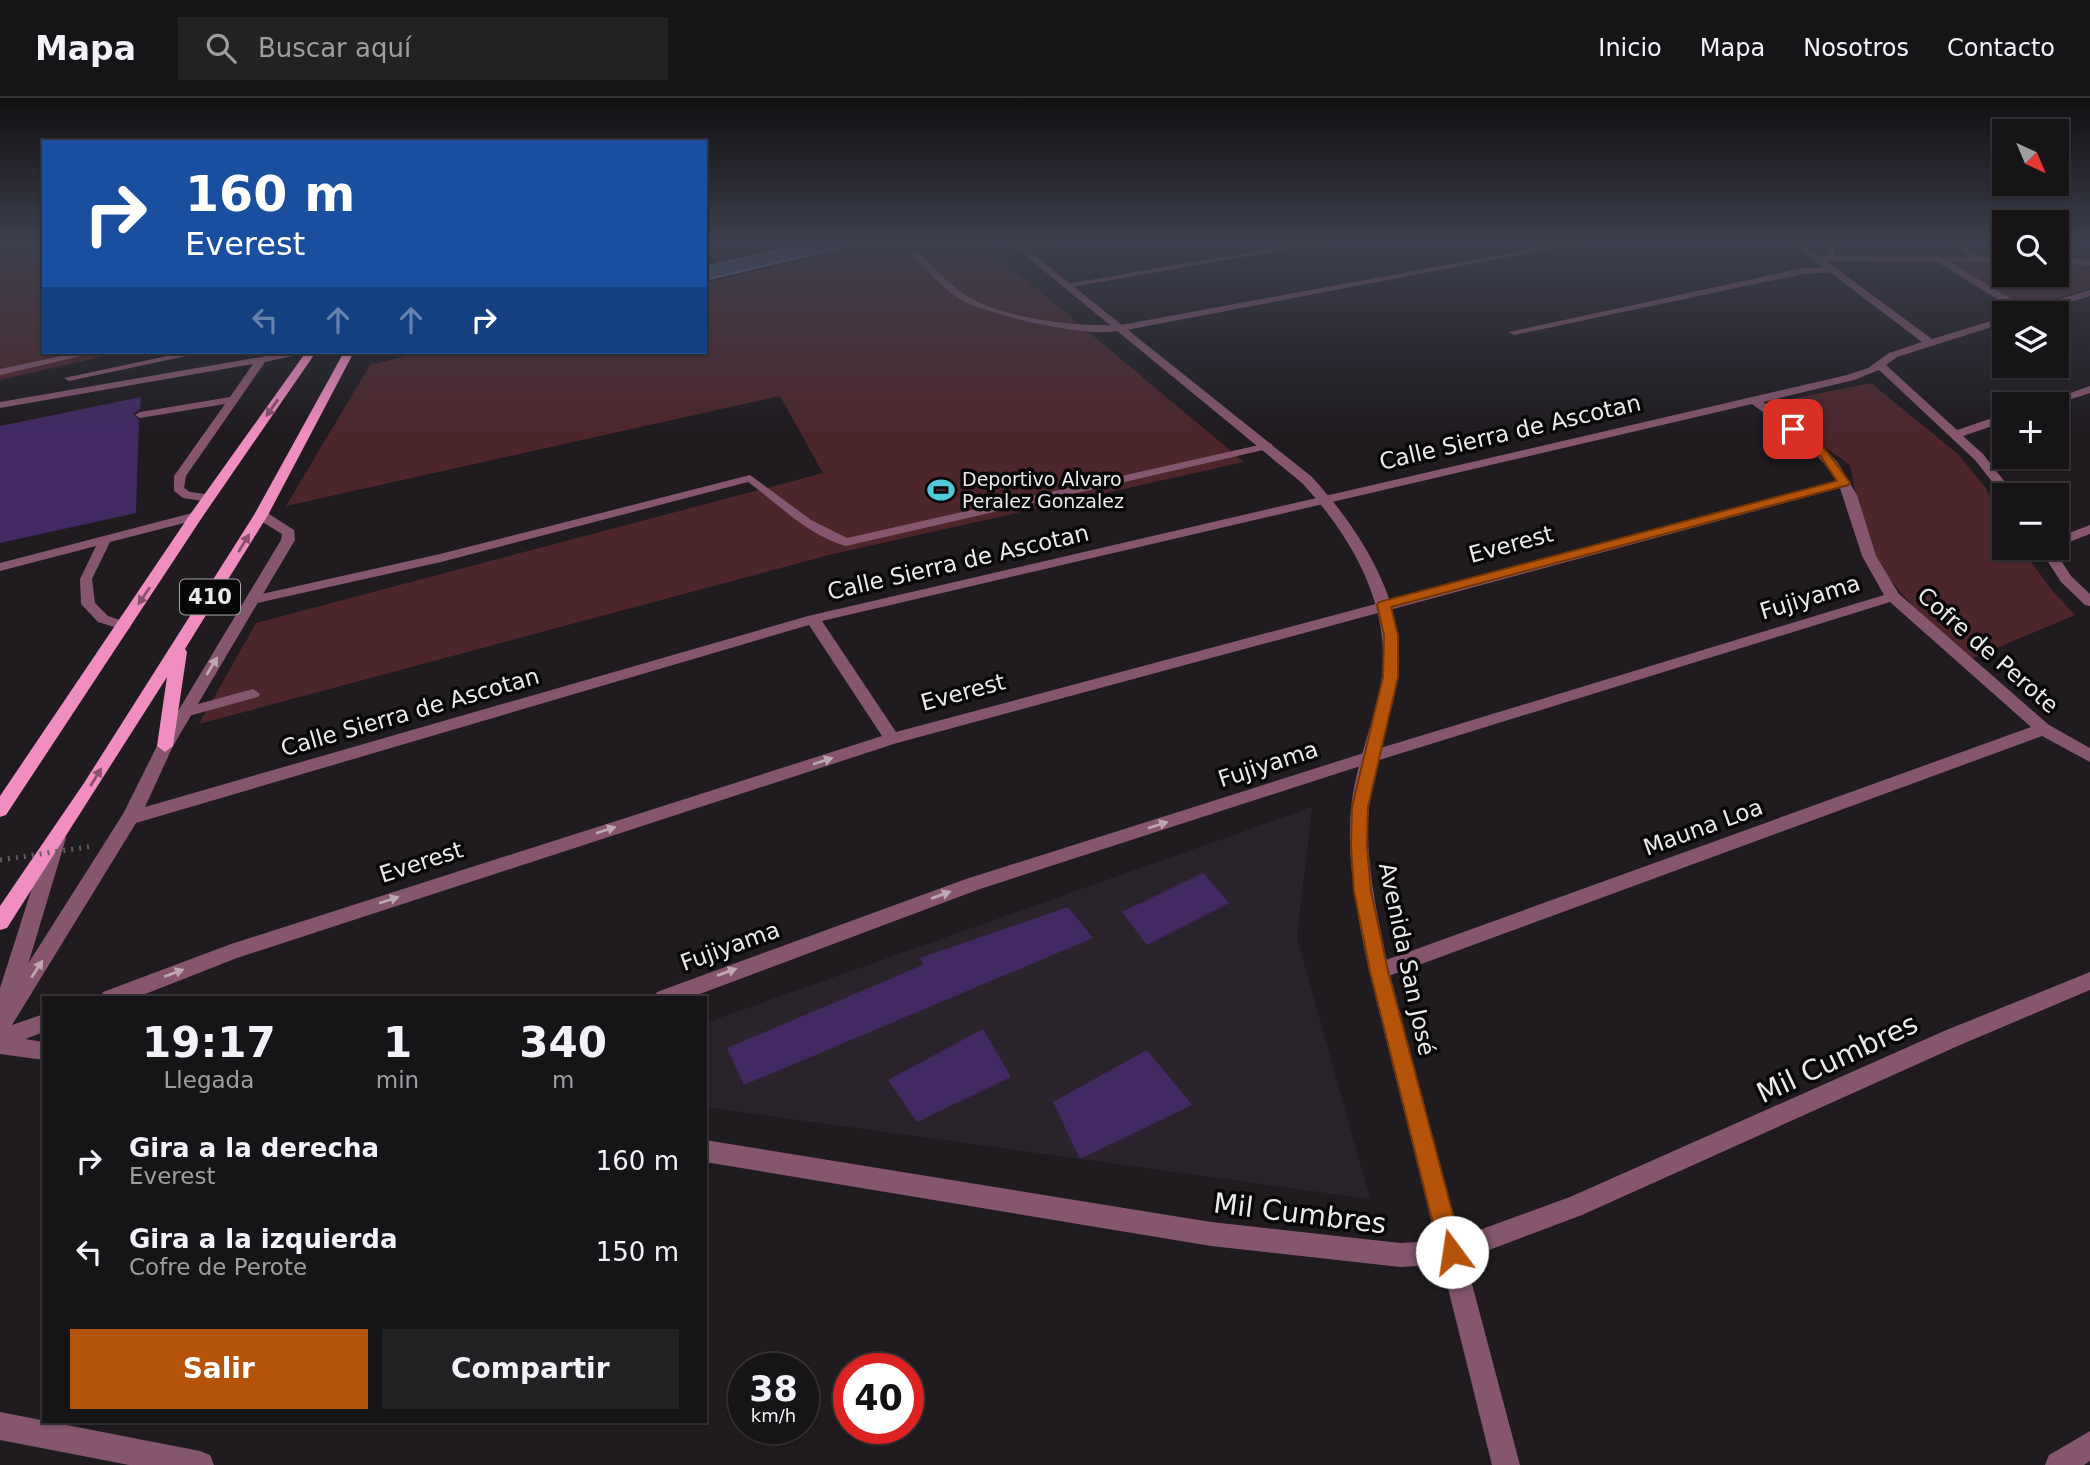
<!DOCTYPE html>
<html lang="es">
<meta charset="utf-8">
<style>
:root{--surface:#171417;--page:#242124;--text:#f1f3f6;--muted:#9e9ea1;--line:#363336;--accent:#b45309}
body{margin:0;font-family:"DejaVu Sans",sans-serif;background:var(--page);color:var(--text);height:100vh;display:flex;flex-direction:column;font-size:26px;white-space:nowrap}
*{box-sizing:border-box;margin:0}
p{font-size:23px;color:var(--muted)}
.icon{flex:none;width:38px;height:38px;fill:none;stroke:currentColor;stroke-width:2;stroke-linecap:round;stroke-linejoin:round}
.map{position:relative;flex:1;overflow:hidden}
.panel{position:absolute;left:42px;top:898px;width:665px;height:427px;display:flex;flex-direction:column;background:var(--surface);border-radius:0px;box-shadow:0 2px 5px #0004,0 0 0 2px var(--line)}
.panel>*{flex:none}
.banner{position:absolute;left:42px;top:42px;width:665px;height:214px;border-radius:0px;box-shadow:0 2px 5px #0004,0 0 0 2px var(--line);background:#1a4fa0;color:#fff;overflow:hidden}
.needle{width:46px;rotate:136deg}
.tools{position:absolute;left:1992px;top:21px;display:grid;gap:14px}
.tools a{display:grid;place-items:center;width:77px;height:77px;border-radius:0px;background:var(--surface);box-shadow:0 2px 5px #0004,0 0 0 2px var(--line);font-size:35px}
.speed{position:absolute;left:728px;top:1255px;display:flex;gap:14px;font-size:35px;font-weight:700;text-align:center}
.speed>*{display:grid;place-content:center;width:91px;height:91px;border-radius:50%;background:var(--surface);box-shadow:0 2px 5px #0004,0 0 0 2px var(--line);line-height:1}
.speed small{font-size:18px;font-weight:400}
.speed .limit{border:10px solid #d22;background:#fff;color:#111}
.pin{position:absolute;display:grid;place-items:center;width:60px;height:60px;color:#fff;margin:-30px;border-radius:14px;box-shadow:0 4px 10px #0006}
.me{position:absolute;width:77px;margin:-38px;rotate:346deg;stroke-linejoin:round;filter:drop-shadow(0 0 5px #0008)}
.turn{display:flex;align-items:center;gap:24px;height:147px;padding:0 28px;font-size:32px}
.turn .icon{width:91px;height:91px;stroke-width:2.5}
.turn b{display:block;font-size:49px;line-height:60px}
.lanes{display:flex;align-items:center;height:66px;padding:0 28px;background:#0003;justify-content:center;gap:35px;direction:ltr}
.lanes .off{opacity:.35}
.eta{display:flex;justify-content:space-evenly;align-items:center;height:119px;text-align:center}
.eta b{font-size:42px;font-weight:700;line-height:49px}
.cta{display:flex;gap:14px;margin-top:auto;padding:14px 28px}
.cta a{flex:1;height:80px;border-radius:0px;background:var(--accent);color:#fff;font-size:28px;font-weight:700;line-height:80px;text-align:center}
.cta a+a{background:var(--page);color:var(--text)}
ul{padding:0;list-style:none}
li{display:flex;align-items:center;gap:21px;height:91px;padding:0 28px}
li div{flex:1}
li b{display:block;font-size:26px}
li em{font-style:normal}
header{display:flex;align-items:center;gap:42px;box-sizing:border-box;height:98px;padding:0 35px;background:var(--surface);border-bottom:2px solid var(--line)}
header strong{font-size:33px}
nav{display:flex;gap:38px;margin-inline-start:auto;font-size:24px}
.search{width:490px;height:63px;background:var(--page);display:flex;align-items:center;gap:18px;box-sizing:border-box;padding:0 24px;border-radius:0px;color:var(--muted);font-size:26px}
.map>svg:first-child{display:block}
.built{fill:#2b232b}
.green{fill:#4d262c}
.water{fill:#5c62a0;stroke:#878ab6;stroke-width:2}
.building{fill:#422962}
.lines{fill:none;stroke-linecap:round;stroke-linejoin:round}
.service{fill:#85566e;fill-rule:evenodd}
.minor{fill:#85566e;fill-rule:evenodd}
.tertiary{fill:#85566e;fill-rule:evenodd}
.primary{fill:#f08dc1;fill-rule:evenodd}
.path-bridge{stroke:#605c60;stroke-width:5;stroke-dasharray:2 6;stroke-linecap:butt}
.oneway{fill:#88516e}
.oneway2{fill:#bda7b3}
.route{fill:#b45309;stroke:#753606;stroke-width:2}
.labels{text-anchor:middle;stroke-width:7;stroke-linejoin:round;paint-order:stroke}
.far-poi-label{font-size:19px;fill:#ebe9eb;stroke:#080708;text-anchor:start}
.shield{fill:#080708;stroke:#a7a5a7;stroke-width:2}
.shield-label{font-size:21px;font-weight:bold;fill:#ebe9eb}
.street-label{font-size:23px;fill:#ebe9eb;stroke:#080708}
.near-street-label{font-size:28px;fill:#ebe9eb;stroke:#080708}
</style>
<header>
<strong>Mapa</strong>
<div class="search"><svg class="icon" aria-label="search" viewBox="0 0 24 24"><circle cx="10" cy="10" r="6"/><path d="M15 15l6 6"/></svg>Buscar aquí</div>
<nav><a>Inicio</a><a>Mapa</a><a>Nosotros</a><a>Contacto</a></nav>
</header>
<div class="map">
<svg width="2090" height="1367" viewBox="0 0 2090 1367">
<rect width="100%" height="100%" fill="#1f1b1f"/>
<polygon class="built" points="1312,709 1297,840 1370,1101 705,1009 705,925"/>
<g class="green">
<polygon points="0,144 44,144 44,254 122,254 0,282"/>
<polygon points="874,144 981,144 1244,364 829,457 199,626 256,525 823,375 780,298 286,408 370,267 423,254 705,254 705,185"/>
<polygon points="1950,165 2004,165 2004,177 2056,177 2056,166 2090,166 2090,190 2022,210"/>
<path d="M1871 285 1959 357 1985 389 2004 426V450H2021L2051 491 2075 517 1973 560C1931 526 1888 493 1868 441 1859 418 1855 391 1850 367L1765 306Z"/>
</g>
<polygon class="water" points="812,144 866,144 705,182 705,169"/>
<g class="building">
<polygon points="141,299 140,311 133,316 139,322 136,415 0,445 0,328"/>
<polygon points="1203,775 1229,805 1147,847 1122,814"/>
<polygon points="1068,809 1093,840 744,987 727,950 923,867 920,860"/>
<polygon points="983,931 1011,979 917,1024 888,982"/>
<polygon points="1147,952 1192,1007 1080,1061 1053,1004"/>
</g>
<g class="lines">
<g class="service">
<polygon points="1826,144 1834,144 1834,162 1827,160"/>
<path d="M914 155H920C934 169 947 185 964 196 1002 221 1075 229 1121 227L1126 230C1102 245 982 216 958 200 941 189 928 172 914 159Z"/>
<polygon points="1833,169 1836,170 1836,174 1803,176 1514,237 1509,234 1803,170"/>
<polygon points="80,254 98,254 0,277 0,271"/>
<polygon points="186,254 205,254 69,283 64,280"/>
<polygon points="290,254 311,254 265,264 186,378 184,390 190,394 213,397 213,403 209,404 183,400 174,393 174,378 225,306 140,320 135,317 140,314 230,299 253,266 0,310 0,304"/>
<path d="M1268 345 1272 346V350L846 448C807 437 780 407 748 384L441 464 253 506 246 502 253 498 440 456 750 377 811 422 847 440Z"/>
<polygon points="196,414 200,415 200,421 110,444 92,481 95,505 108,518 129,525 131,528 129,531 124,532 98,524 81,506 80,481 96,448 0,473 0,465"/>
<polygon points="253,591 260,596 258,599 185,619 178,614 180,611"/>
</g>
<g class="minor">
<polygon points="1044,144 1063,144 1021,153 1016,150"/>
<polygon points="1309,144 1328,144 1066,190 1061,187"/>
<polygon points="1570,144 1587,144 1121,233 1116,230 1121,227"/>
<path d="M1790 144H1799L1818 157 1970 159 1950 144H1960L1983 159H2004V165L1950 164 2028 211 2090 192V198L2036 215H2020L1937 164 1826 163 1932 241 2004 219V225L1897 259 1886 267 1957 332 2004 316V324L1963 338 1983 356 2015 397 2004 399 1975 362 1879 272 1854 282 1763 304 1818 344 1838 365 1857 397 1876 458 1899 496 2049 627 2090 650V664L2042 638 1386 879 1379 881 1372 879 1369 873 1372 867 2031 629 1890 504 1376 663 980 791 689 900H654L657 894 966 781 1364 655 1884 497 1862 458 1840 390 897 645 237 860 135 900H100L103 894 231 846 882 638 809 527 136 725 12 927 44 916V934L25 941 44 944V962L0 956V910L123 716 157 648 281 442 282 436 256 420V414H266L294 432 295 442 173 648 145 709 808 518 1847 277 1868 270 1889 255 1922 244ZM1752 306C1782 329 1817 349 1836 383L896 634 822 523Z"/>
<polygon points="2056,160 2090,161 2090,167 2056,166"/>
<polygon points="2090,288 2090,295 2056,306 2039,306"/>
<polygon points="2090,427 2090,436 2056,449 2056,440"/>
<polygon points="2039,450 2053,450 2071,478 2090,496 2090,508 2085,507 2061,484"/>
<polygon points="2090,874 2090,892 1960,947 1582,1117 1452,1166 1400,1169 1211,1148 705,1064 705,1042 1211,1124 1400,1145 1452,1142 1570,1099 1944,933"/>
<polygon points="0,1314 200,1353 210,1357 214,1367 129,1367 0,1342"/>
<polygon points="2090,1333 2090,1363 2084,1367 2045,1367 2049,1357"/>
</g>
<g class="tertiary">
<path d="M1009 144H1018L1312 379C1361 433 1410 508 1397 584 1390 626 1373 666 1369 709 1364 764 1378 819 1389 873L1520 1367H1492L1369 873C1358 819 1346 765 1351 710 1355 671 1370 634 1379 596 1397 517 1354 441 1302 385Z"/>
<polygon points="57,733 63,735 66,740 24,880 7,923 0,926 0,890 48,740 51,735"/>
</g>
<g class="primary">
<polygon points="306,254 316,254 203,418 6,717 0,719 0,698 189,418"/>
<polygon points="344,254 354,254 268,417 185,551 187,554 173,648 165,654 157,648 167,579 7,830 0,832 0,808 84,685 254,417"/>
</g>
<polyline class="path-bridge" points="0,762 94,748"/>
</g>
<defs><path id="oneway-solid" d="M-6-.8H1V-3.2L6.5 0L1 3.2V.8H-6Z" transform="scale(1.75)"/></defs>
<g class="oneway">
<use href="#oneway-solid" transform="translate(272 310) rotate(125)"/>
<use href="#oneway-solid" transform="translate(244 445) rotate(-58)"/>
<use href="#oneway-solid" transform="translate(144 498) rotate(124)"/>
<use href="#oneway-solid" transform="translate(96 679) rotate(-58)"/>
</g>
<g class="oneway2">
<use href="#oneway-solid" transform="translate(212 568) rotate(-59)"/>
<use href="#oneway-solid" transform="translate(823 663) rotate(-18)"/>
<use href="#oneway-solid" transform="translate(1158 727) rotate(-18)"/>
<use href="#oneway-solid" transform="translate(606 732) rotate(-18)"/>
<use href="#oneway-solid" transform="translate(941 797) rotate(-20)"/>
<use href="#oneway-solid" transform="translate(389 802) rotate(-18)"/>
<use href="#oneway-solid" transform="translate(37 871) rotate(-57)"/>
<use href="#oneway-solid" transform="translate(727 874) rotate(-20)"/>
<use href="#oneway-solid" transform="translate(174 875) rotate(-21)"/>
</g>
<linearGradient id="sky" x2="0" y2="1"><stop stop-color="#110f11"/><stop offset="0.43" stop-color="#3c3f4d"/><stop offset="1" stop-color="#3c3f4d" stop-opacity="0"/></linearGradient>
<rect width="2090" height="335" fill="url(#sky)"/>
<path class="route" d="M1789 329C1811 327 1839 369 1850 385L1848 387 1391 509 1398 537V579L1368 709 1367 749 1371 793 1388 873 1463 1154 1460 1162 1452 1166 1444 1162 1440 1154 1370 873 1354 793 1351 749 1352 709 1383 579 1384 537 1377 507 1379 504 1837 383 1821 359 1789 334Z"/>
<defs>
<symbol id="stadium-bare" viewBox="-9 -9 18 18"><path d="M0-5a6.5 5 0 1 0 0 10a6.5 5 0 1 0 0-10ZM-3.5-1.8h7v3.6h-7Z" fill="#53cadc" stroke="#080708" stroke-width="2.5" paint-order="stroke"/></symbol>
</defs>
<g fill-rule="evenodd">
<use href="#stadium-bare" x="922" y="373" width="38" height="38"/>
</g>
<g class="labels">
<g class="far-poi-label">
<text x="962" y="388">Deportivo Alvaro<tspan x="962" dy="22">Peralez Gonzalez</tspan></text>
</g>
<rect class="shield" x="180" y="481.5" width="60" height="35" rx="5"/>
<g class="shield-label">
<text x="210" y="506">410</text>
</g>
<g class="street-label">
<text transform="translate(1510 334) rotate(-13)" y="8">Calle Sierra de Ascotan</text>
<text transform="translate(1511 446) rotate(-15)" y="8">Everest</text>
<text transform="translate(958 464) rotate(-13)" y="8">Calle Sierra de Ascotan</text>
<text transform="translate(1810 499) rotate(-17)" y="8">Fujiyama</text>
<text transform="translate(1988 552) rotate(41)" y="8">Cofre de Perote</text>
<text transform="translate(963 594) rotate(-15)" y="8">Everest</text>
<text transform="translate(410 614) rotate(-16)" y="8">Calle Sierra de Ascotan</text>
<text transform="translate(1268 666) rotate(-18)" y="8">Fujiyama</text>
<text transform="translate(1703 729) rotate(-20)" y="8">Mauna Loa</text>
<text transform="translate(421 764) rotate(-18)" y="8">Everest</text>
<text transform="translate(730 848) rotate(-20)" y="8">Fujiyama</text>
<text transform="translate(1407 861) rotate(78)" y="8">Avenida San José</text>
</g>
<g class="near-street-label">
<text transform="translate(1837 960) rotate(-25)" y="10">Mil Cumbres</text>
<text transform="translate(1300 1115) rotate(7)" y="10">Mil Cumbres</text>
</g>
</g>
</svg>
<div class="tools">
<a><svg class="needle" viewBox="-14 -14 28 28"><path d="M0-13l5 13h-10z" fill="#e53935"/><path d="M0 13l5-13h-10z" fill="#9e9ea1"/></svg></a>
<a><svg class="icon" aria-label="search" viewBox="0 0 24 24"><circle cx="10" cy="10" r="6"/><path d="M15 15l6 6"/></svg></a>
<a><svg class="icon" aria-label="layers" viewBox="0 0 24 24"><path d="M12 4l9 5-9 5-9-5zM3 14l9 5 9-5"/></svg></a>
<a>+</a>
<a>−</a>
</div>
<div class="speed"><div>38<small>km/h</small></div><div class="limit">40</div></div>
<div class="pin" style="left:1793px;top:331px;background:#d93025"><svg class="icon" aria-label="arrive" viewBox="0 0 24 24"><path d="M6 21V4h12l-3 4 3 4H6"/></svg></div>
<svg class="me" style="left:1452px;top:1154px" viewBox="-20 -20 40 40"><circle r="19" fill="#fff"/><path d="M0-13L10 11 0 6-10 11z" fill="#b45309"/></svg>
<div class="banner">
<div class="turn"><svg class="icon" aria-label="right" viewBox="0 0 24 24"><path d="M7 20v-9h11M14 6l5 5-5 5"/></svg><div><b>160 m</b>Everest</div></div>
<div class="lanes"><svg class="icon off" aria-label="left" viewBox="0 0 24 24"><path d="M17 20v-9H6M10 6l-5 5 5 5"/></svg><svg class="icon off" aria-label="ahead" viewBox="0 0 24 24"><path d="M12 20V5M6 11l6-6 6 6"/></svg><svg class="icon off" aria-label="ahead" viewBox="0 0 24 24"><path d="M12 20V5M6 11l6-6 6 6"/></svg><svg class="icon" aria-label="right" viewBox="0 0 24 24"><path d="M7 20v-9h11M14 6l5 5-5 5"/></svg></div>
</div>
<section class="panel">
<div class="eta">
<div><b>19:17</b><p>Llegada</p></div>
<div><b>1</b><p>min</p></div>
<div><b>340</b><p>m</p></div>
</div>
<ul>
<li><svg class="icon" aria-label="right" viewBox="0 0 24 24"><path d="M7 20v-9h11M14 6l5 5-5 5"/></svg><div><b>Gira a la derecha</b><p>Everest</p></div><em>160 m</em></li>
<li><svg class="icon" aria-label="left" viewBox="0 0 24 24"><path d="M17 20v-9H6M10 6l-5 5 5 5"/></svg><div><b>Gira a la izquierda</b><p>Cofre de Perote</p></div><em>150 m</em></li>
</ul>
<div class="cta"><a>Salir</a><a>Compartir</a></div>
</section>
</div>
